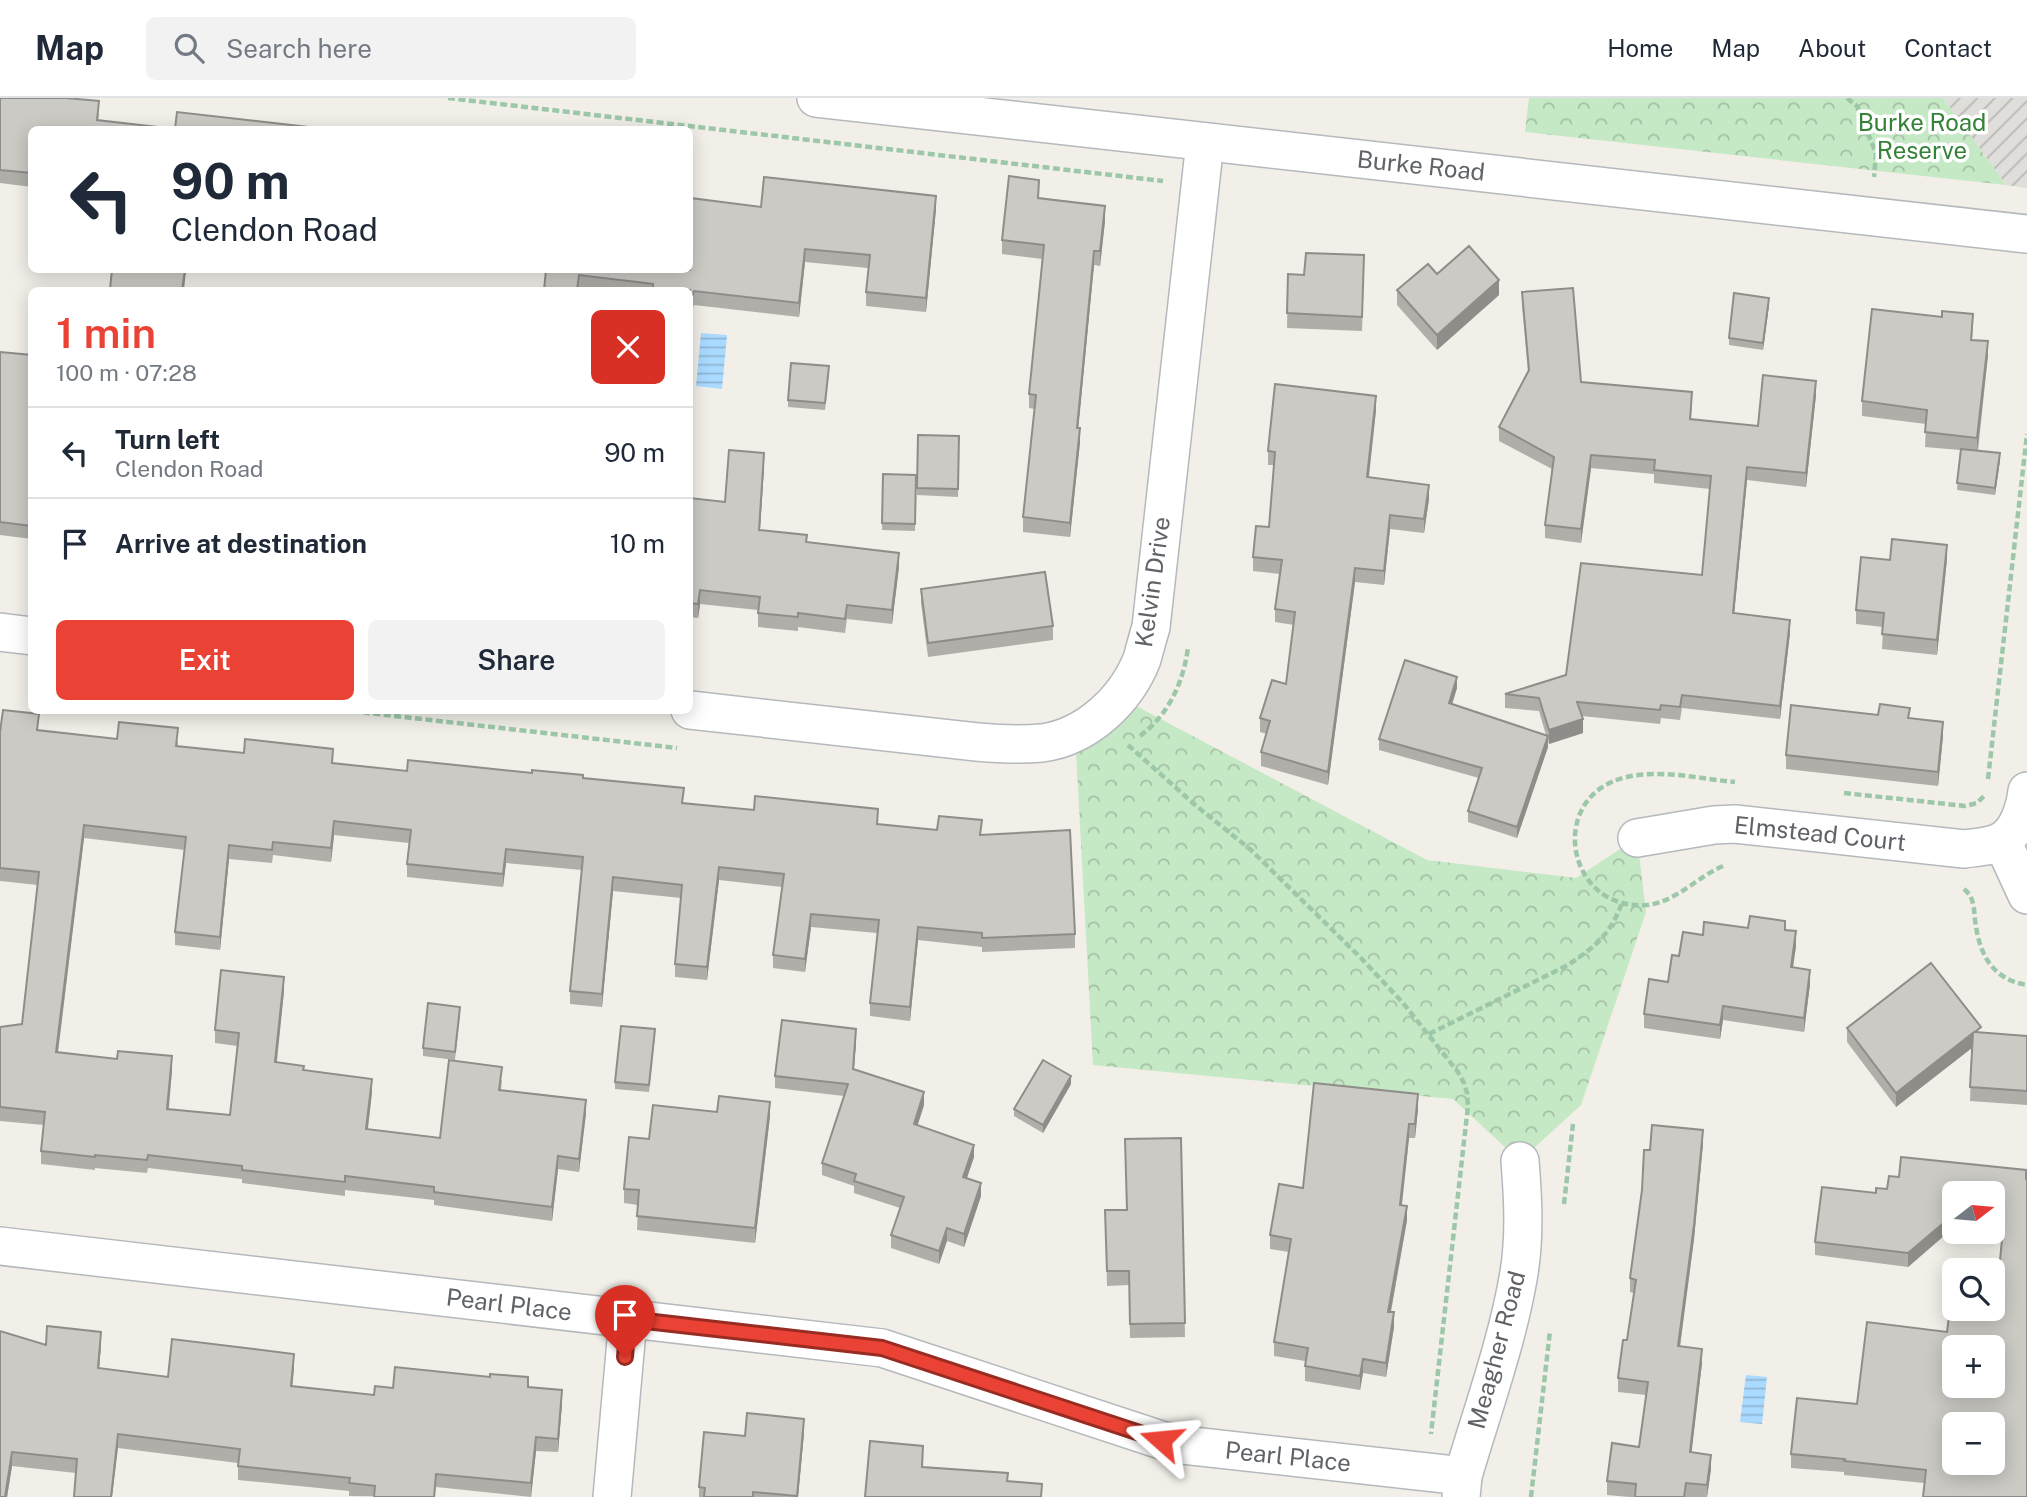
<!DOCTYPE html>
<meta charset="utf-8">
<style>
:root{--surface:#fff;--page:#f2f2f3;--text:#1f2937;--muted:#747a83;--line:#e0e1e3;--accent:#ea4335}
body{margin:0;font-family:"Public Sans",sans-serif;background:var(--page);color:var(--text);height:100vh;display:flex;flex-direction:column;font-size:26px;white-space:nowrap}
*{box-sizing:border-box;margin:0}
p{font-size:23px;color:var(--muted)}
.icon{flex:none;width:38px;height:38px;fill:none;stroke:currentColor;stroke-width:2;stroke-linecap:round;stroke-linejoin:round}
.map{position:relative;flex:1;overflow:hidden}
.details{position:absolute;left:28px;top:189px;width:665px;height:427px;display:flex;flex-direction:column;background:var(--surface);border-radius:10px;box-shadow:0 4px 18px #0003}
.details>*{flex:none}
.hud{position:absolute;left:28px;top:28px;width:665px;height:147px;border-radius:10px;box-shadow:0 4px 18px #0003;background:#fff;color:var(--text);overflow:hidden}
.needle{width:46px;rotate:74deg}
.fabs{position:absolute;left:1942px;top:1083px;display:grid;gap:14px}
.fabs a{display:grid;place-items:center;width:63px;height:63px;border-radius:10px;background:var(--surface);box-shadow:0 4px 18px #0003;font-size:35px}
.pin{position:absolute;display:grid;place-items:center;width:60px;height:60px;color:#fff;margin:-72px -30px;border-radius:50% 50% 50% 0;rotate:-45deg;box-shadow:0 0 7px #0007}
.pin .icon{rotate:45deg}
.me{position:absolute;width:77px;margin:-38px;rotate:288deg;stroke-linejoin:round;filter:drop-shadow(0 0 5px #0008)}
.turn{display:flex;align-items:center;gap:24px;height:147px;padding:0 28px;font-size:32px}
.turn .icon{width:91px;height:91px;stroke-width:2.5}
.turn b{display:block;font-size:49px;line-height:60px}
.round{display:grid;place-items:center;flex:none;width:74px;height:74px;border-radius:10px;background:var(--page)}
.summary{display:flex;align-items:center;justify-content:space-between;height:119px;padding:0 28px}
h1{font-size:42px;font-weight:600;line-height:52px;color:var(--accent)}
.button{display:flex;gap:14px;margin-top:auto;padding:14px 28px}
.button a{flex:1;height:80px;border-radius:10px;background:var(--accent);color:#fff;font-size:28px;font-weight:600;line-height:80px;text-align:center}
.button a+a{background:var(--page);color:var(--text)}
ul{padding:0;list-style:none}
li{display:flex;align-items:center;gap:21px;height:91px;padding:0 28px;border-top:2px solid var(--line)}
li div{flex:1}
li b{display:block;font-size:26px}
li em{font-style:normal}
header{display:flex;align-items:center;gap:42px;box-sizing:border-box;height:98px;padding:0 35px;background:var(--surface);border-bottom:2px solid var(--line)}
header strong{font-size:33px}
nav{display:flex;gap:38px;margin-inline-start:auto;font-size:24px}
.search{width:490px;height:63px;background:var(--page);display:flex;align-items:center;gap:18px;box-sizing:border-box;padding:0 24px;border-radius:10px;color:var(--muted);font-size:26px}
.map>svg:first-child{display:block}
.industrial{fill:url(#industrial-furrows)}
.forest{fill:url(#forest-crowns)}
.water{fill:url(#water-rules)}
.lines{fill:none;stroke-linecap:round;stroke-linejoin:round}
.minor-casing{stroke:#b5b8bc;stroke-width:40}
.path{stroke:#9cc7a9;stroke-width:4.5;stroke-dasharray:7 3.5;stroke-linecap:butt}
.minor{stroke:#fff;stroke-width:37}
.wall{fill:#afaea9}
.shaded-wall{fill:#8f8d8a}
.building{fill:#cccac5;stroke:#8f8d8a;stroke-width:2;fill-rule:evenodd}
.route-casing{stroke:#982c22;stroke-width:18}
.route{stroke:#ea4335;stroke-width:12}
.labels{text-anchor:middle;stroke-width:7;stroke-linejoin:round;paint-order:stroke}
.park-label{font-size:24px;fill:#348238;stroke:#fff}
.street-label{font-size:24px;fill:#5f6368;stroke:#fff}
</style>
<header>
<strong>Map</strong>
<div class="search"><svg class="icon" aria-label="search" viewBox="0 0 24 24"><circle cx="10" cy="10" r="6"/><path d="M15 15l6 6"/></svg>Search here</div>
<nav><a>Home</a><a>Map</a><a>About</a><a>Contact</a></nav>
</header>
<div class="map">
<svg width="2027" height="1399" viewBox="0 0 2027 1399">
<defs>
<pattern id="industrial-furrows" width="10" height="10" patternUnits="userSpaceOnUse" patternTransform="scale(1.75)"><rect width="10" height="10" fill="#e0deda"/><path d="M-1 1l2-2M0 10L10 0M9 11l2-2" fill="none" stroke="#b9b8b5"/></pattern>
<pattern id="forest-crowns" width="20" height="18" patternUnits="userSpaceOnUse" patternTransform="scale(1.75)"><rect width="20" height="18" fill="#c5e8c5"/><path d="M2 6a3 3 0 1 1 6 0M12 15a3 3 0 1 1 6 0" fill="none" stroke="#a3c0a4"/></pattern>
<pattern id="water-rules" width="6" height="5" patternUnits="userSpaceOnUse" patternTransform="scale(1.75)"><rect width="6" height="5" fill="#aadaff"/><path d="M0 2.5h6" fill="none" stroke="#8eb4d2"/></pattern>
</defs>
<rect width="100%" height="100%" fill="#f1efe8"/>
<polygon class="industrial" points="1943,0 2027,0 2027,90 2006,87"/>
<g class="forest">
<polygon points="1529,0 1943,0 2006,87 1525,34"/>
<polygon points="1119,599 1427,762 1576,780 1637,740 1646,814 1581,1007 1520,1063 1453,1001 1093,967 1075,635"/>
</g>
<g class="water">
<polygon points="701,235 727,237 722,291 696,288"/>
<polygon points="1746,1277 1767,1279 1762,1326 1740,1324"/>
</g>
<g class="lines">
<defs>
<g id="minor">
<polyline points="816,0 2027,136"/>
<polyline points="0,534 32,538"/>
<path d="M690 612 977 644C999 646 1021 647 1042 645 1087 639 1126 602 1142 561 1145 550 1148 539 1151 529L1205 44"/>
<path d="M1637 740 1714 727 1735 726 1964 751C1976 749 1992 749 2003 742 2018 733 2025 710 2027 693"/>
<polyline points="2002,743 2027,797"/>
<polyline points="0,1148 882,1250 1161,1342 1183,1347 1463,1378"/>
<polyline points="612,1399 628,1221"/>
<path d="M1461 1399 1463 1378C1482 1313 1508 1242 1519 1175 1525 1138 1523 1100 1520 1063"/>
</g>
</defs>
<use href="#minor" class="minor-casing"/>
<g class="path">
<polyline points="448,0 1163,83"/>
<polyline points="1847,0 1857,8 1876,55 1874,79"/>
<polyline points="342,612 677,650"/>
<path d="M1140 638C1169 616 1183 585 1188 550"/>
<polyline points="1128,647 1194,706 1251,752 1361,860 1403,905 1458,974 1464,985 1467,995 1468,1008 1431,1336"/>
<polyline points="1988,681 2027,336"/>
<polyline points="1844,695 1965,708 1977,705 1985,697"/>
<path d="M1723 768C1697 779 1676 804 1647 807 1566 814 1545 697 1627 679 1662 671 1700 681 1735 684"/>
<path d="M1964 791C1974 799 1974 810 1975 822 1979 855 1991 881 2027 887"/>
<path d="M1429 936 1568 867C1596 848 1610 837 1622 805"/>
<polyline points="1564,1106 1573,1026"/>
<polyline points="1531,1399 1550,1233"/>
</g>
<use href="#minor" class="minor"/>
</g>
<g class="wall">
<polygon points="0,0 99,16 98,23 175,31 335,32 32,32 32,89 0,85"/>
<polygon points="1039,100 1105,123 1100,168 1094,167 1078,330 1080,344 1070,439 1023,434 1023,419 1035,311 1029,310 1029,296 1042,161 1002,156 1002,142"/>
<polygon points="761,109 936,111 926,214 866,208 866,194 868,170 805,164 799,219 694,207 693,210 690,209 690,192 595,192 579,191 579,192 544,192 546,172"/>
<polygon points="1364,172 1362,233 1287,230 1288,176 1304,177"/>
<polygon points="1437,176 1499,197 1437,252 1397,207 1397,192"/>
<polygon points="1522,194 1581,284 1692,307 1691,321 1758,328 1816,297 1806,389 1747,382 1734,515 1790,535 1780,621 1682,610 1680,622 1661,620 1660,626 1582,618 1583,635 1549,646 1548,642 1548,649 1517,740 1468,724 1468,713 1479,680 1379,652 1379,641 1457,590 1452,606 1546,637 1539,613 1505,610 1505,596 1566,577 1702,477 1710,391 1654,385 1654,376 1591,370 1581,445 1545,440 1545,427 1552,371 1499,343 1499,329 1528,274 1522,207"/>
<polygon points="1769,207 1763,252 1729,247 1729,240"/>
<polygon points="1973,230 1972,242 1988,257 1978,353 2000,362 1995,397 1957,392 1960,352 1925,349 1926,326 1862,318 1862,303"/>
<polygon points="0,254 32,257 32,441 0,437"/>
<polygon points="829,275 825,312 788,309 788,302"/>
<polygon points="1376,312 1369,379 1429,401 1424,435 1390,431 1384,487 1355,484 1328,687 1261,668 1261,654 1267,636 1260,634 1260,620 1286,586 1294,527 1275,524 1275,511 1280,476 1253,473 1253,459 1269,429 1274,367 1268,367 1268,353"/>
<polygon points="918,337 959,338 958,399 917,397"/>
<polygon points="764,369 760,432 899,469 892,526 847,521 845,535 798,529 798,533 758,529 758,512 700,506 698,520 690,519 690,400 725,404"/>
<polygon points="883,376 916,377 915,433 882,432"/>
<polygon points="1947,461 1937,557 1882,551 1883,529 1856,526 1856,512 1890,462"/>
<polygon points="921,491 1053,528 1053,542 928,559 921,505"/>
<polygon points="1910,620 1943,638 1938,688 1786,671 1786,657"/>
<polygon points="38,632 117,641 178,644 178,648 407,673 532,675 583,680 684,705 982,737 1075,836 1075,850 982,854 982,849 918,842 910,923 870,918 870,905 877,835 811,829 805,874 773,870 773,857 782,789 719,782 707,882 675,879 675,866 681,800 613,793 602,909 570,906 570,893 582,772 506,765 503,789 407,779 407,766 409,745 334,737 331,764 273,757 272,765 229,761 220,852 175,847 175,834 185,752 84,740 58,955 172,972 169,1011 230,1017 237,948 215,945 215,932 284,893 277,964 372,994 368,1031 440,1040 502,982 501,992 586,1015 579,1074 558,1071 552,1123 434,1107 434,1102 345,1092 345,1098 242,1085 242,1081 148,1070 147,1075 95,1070 95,1072 41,1066 41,1053 44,1027 0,1023 0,929 22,926 38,787 0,783 0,634"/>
<polygon points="1748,830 1785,832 1796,848 1793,869 1810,886 1804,934 1723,922 1720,941 1644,930 1644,916 1703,837"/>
<polygon points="460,917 455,962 423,958 423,950"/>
<polygon points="1847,930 1981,934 2027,938 2027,1007 1970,1003 1972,950 1896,1009 1847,944"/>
<polygon points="655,939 649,994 615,991 615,984"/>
<polygon points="856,944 854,971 924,1007 917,1027 974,1059 967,1080 981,1098 964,1149 947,1143 939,1166 891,1150 891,1137 900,1110 854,1095 854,1088 822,1077 822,1065 844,998 775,990 775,978"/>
<polygon points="1071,986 1043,1035 1014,1018 1014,1011"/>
<polygon points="1418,1011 1415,1040 1409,1040 1402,1107 1407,1122 1391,1214 1394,1229 1386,1279 1363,1275 1360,1292 1305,1283 1305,1263 1274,1258 1274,1244 1289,1154 1270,1151 1270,1137 1303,1090"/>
<polygon points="717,1014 770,1018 755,1145 637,1132 638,1107 624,1105 624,1091 649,1041"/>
<polygon points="1181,1040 1185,1239 1130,1240 1129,1187 1107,1188 1105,1112 1126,1112"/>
<polygon points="1703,1046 1694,1141 1680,1249 1702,1265 1691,1355 1711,1371 1707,1399 1629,1399 1607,1397 1607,1383 1639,1349 1646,1297 1618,1294 1618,1280 1627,1242 1634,1195 1630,1194 1630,1180 1650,1052"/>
<polygon points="2026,1072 2027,1399 1924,1385 1844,1377 1844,1374 1791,1370 1791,1356 1947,1234 1998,1183 2002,1134 1993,1133 1993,1096 1955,1096 1955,1131 1953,1130 1908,1169 1815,1157 1815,1144 1876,1095 1887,1091 1899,1079"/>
<polygon points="0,1233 46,1247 101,1247 99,1270 168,1279 294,1270 292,1288 374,1297 393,1290 528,1289 562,1306 558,1354 536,1353 531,1399 436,1389 435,1399 349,1398 349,1393 238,1382 238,1365 118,1350 76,1375 12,1368 7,1399 0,1399"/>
<polygon points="804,1335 798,1399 699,1399 699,1389 745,1338"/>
</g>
<g class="shaded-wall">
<polygon points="936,98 936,111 926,214 926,200"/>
<polygon points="1105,108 1105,123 1100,168 1100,153"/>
<polygon points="805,151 805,164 799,219 799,205"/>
<polygon points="1094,153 1094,167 1077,344 1077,330"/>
<polygon points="185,172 186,172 184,192 182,192"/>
<polygon points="1499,182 1499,197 1437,252 1437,237"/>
<polygon points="1769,200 1769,207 1763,252 1763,245"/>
<polygon points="1988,243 1988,257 1977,354 1977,340"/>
<polygon points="1816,283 1816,297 1806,389 1806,375"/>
<polygon points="1376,298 1376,312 1367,393 1367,379"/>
<polygon points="1080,330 1080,344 1070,439 1070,425"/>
<polygon points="764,355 764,369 759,446 759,432"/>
<polygon points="2000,355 2000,362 1995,397 1995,390"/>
<polygon points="1591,357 1591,370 1581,445 1581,431"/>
<polygon points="1747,369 1747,382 1733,529 1733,515"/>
<polygon points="1429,387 1429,401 1424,435 1424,421"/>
<polygon points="1390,417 1390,431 1384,487 1384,473"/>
<polygon points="1947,447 1947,461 1937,557 1937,542"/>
<polygon points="899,455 899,469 892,526 892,512"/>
<polygon points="1355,470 1355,484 1328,687 1328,674"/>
<polygon points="700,492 700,506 698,520 698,506"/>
<polygon points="1790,522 1790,535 1780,621 1780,608"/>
<polygon points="1457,579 1457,590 1449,616 1449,605"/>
<polygon points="1583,621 1583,635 1549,646 1549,632"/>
<polygon points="1943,624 1943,638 1938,688 1938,674"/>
<polygon points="1548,638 1548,649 1517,740 1517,729"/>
<polygon points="334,723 334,737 331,764 331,750"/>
<polygon points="84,727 84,740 56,968 56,954"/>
<polygon points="229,747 229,761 220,852 220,839"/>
<polygon points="506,751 506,765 503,789 503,776"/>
<polygon points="719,769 719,782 707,882 707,869"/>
<polygon points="613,779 613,793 602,909 602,896"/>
<polygon points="811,816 811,829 805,874 805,861"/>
<polygon points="918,829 918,842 910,923 910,909"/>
<polygon points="1796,833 1796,848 1791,883 1791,869"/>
<polygon points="1810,872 1810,886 1804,934 1804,920"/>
<polygon points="284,879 284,893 275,977 275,964"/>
<polygon points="1723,908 1723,922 1720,941 1720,927"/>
<polygon points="856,931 856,944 853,984 853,971"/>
<polygon points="1973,935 1973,949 1896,1009 1896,995"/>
<polygon points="172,958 172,972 167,1024 167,1011"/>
<polygon points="1071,978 1071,986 1043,1035 1043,1027"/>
<polygon points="372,981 372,994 366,1044 366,1031"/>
<polygon points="924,994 924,1007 914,1039 914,1026"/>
<polygon points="1418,996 1418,1011 1415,1040 1415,1026"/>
<polygon points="586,1002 586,1015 579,1074 579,1061"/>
<polygon points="770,1004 770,1018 755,1145 755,1130"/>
<polygon points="1409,1026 1409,1040 1400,1121 1400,1107"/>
<polygon points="1703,1032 1703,1046 1694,1141 1678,1262 1678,1248"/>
<polygon points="974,1047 974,1059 963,1091 963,1079"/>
<polygon points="558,1058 558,1071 552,1123 552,1109"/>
<polygon points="981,1085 981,1098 964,1149 964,1136"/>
<polygon points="1407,1108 1407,1122 1388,1228 1388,1214"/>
<polygon points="1953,1117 1953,1130 1908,1169 1908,1155"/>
<polygon points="947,1130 947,1143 939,1166 939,1153"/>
<polygon points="1394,1214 1394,1229 1386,1279 1386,1265"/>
<polygon points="101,1234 101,1247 98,1284 98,1270"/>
<polygon points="1702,1251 1702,1265 1690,1368 1690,1354"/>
<polygon points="294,1256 294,1270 291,1302 291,1288"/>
<polygon points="1363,1261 1363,1275 1360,1292 1360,1278"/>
<polygon points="562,1292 562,1306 558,1354 558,1341"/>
<polygon points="804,1321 804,1335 798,1399 797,1399"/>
<polygon points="118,1336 118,1350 112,1399 111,1399"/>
<polygon points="536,1339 536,1353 531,1399 531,1385"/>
<polygon points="12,1354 12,1368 7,1399 5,1399"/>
<polygon points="1711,1357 1711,1371 1707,1399 1707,1387"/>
</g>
<g class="building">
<polygon points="0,0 66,0 99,3 97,22 175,31 177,14 335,32 32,32 32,75 0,72"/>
<polygon points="1009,78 1039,82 1038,100 1105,108 1100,153 1094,153 1077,330 1080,330 1070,425 1023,419 1036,297 1029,296 1044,147 1002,142"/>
<polygon points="764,79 936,98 926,200 866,194 870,157 805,151 799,205 694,193 693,197 690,196 690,192 653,191 653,186 579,177 577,192 544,192 546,172 690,172 690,100 761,109"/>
<polygon points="1469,148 1499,182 1437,237 1397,192 1428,166 1437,176"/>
<polygon points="1306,155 1364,157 1362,219 1287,215 1288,176 1304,177"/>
<polygon points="112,172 185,172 182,192 122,192 110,191"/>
<polygon points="347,190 367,192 347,192"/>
<polygon points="1573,190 1581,284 1692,294 1690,321 1758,328 1763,277 1816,283 1806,375 1747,369 1733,515 1790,522 1780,608 1682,597 1680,609 1661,607 1660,612 1577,604 1583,621 1549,632 1539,600 1505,596 1566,577 1581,465 1702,477 1711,378 1654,372 1655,362 1591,357 1581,431 1545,427 1554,359 1499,329 1529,272 1522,194"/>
<polygon points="1734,195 1769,200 1763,245 1729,240"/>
<polygon points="1872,211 1942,219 1942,213 1973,216 1971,242 1988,243 1977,340 1925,334 1927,312 1862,303"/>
<polygon points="0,254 32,257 32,428 0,424"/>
<polygon points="791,265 829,268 825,305 788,302"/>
<polygon points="1275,286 1376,298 1367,379 1429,387 1424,421 1390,417 1384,473 1355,470 1328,674 1261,654 1270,623 1260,620 1272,582 1286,586 1295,514 1275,511 1282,462 1253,459 1256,428 1269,429 1275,354 1268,353"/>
<polygon points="918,337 959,338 958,391 917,390"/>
<polygon points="1961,351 2000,355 1995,390 1957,385"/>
<polygon points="729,352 764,355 759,432 807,437 806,444 899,455 892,512 847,507 845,521 798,515 798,519 758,515 760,499 700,492 698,506 690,505 690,400 725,404"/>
<polygon points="883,376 916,377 915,426 882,425"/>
<polygon points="1892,441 1947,447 1937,542 1882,536 1884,515 1856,512 1861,459 1890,462"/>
<polygon points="1045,474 1053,528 928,545 921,491"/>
<polygon points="1405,562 1457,579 1449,605 1548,638 1517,729 1468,713 1482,670 1379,641"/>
<polygon points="1880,606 1910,610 1908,620 1943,624 1938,674 1786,657 1791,607 1878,617"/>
<polygon points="3,612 39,616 37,632 117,641 119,624 178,630 176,648 244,655 245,641 333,651 332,665 407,673 408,662 532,675 532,672 583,677 583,680 684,690 682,705 754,712 755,698 878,711 877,726 937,732 939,718 982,722 980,737 1070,732 1075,836 982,840 982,835 918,829 910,909 870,905 879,822 811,816 805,861 773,857 784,776 719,769 707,869 675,866 682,787 613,779 602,896 570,893 583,759 506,751 503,776 407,766 411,732 334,723 331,750 273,744 272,752 229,747 220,839 175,834 186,739 84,727 56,954 117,961 118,953 172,958 167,1011 230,1017 239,935 215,932 221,872 284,879 275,964 304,968 303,972 372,981 366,1031 440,1040 449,962 502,969 499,992 586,1002 579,1061 558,1058 552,1109 434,1094 434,1089 345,1078 345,1084 242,1072 242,1068 148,1057 147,1062 95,1057 95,1059 41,1053 45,1014 0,1009 0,929 22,926 39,774 0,770 0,634"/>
<polygon points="1750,818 1785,823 1785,832 1796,833 1791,869 1810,872 1804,920 1723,908 1720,927 1644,916 1649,881 1668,884 1672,857 1679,858 1683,834 1703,837 1704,824 1748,830"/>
<polygon points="1931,865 1981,929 1975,934 2027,938 2027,993 1970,989 1973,935 1896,995 1847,930"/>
<polygon points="428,905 460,909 455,954 423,950"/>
<polygon points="782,922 856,931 853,971 924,994 914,1026 974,1047 963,1079 981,1085 964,1136 947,1130 939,1153 891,1137 904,1099 854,1083 856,1076 822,1065 848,986 775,978"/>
<polygon points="621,928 655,931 649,987 615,984"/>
<polygon points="1043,962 1071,978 1043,1027 1014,1011"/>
<polygon points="1314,985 1418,996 1415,1026 1409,1026 1400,1107 1407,1108 1388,1214 1394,1214 1386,1265 1363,1261 1360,1278 1305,1268 1308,1250 1274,1244 1291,1141 1270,1137 1279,1086 1303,1090"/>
<polygon points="719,998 770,1004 755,1130 637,1118 639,1092 624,1091 629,1039 649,1041 653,1007 717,1014"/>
<polygon points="1652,1027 1703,1032 1694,1127 1678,1248 1702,1251 1690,1354 1711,1357 1707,1387 1686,1385 1684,1399 1635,1399 1636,1386 1607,1383 1612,1345 1639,1349 1648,1284 1618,1280 1623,1242 1627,1242 1636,1182 1630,1180 1642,1092 1644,1052 1650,1052"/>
<polygon points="1181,1040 1185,1225 1130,1226 1129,1173 1107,1173 1105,1112 1127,1112 1125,1041"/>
<path d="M1901 1059 2026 1072V1081H2027V1399H1923L1926 1372 1844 1363 1845 1361 1791 1356 1797 1300 1857 1306 1867 1224 1947 1234 1954 1178H1955V1211H1993V1182L1998 1183 2004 1121 1993 1120V1096H1955V1117H1953L1908 1155 1815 1144 1822 1089 1876 1095V1090L1887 1091 1889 1078 1899 1079ZM1955 1250H1993V1288H1955ZM1955 1326H1993V1365H1955Z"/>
<polygon points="47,1228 101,1234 98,1270 168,1279 172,1241 294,1256 291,1288 374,1297 375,1288 393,1290 395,1269 490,1279 490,1276 528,1279 528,1289 562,1292 558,1341 536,1339 531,1385 436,1376 434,1399 374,1399 375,1388 349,1385 350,1380 238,1368 240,1351 118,1336 111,1399 74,1399 77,1361 12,1354 5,1399 0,1399 0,1233 46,1247"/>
<polygon points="747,1315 804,1321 797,1398 753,1394 753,1399 704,1399 705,1390 699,1389 704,1334 745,1338"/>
<polygon points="870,1343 923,1348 922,1369 1008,1375 1007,1383 1042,1386 1041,1399 865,1399"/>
</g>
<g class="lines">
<defs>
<polyline id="route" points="625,1259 628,1221 882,1250 1161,1342"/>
</defs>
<use href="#route" class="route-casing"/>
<use href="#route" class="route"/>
</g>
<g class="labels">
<g class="park-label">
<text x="1922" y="33">Burke Road<tspan x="1922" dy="28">Reserve</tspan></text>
</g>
<g class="street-label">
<text transform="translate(1421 68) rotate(6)" y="8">Burke Road</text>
<text transform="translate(1153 484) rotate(-82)" y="8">Kelvin Drive</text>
<text transform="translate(1820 736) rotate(6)" y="8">Elmstead Court</text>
<text transform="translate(509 1207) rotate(7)" y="8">Pearl Place</text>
<text transform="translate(1497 1252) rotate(-75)" y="8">Meagher Road</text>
<text transform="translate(1288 1359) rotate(6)" y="8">Pearl Place</text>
</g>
</g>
</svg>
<div class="fabs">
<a><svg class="needle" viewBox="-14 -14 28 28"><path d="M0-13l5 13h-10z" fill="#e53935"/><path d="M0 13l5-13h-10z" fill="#747a83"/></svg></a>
<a><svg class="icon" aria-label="search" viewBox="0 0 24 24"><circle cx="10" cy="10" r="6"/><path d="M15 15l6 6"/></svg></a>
<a>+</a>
<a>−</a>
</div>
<div class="pin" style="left:625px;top:1259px;background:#d93025"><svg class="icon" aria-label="arrive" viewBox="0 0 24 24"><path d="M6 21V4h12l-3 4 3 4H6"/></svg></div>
<svg class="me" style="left:1161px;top:1342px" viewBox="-20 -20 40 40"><path d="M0-17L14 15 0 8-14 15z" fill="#ea4335" stroke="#fff" stroke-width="4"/></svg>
<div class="hud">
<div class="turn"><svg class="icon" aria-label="left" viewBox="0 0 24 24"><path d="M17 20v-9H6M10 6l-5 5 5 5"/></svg><div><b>90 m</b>Clendon Road</div></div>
</div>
<section class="details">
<div class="summary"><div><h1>1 min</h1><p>100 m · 07:28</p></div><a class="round" style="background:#d93025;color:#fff"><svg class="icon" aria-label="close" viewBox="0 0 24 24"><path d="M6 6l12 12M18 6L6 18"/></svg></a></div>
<ul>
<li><svg class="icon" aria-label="left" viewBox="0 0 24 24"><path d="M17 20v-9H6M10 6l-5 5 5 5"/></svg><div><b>Turn left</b><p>Clendon Road</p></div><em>90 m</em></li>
<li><svg class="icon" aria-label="arrive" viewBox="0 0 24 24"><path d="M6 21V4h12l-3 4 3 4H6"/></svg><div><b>Arrive at destination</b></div><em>10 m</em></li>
</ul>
<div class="button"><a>Exit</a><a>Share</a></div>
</section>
</div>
